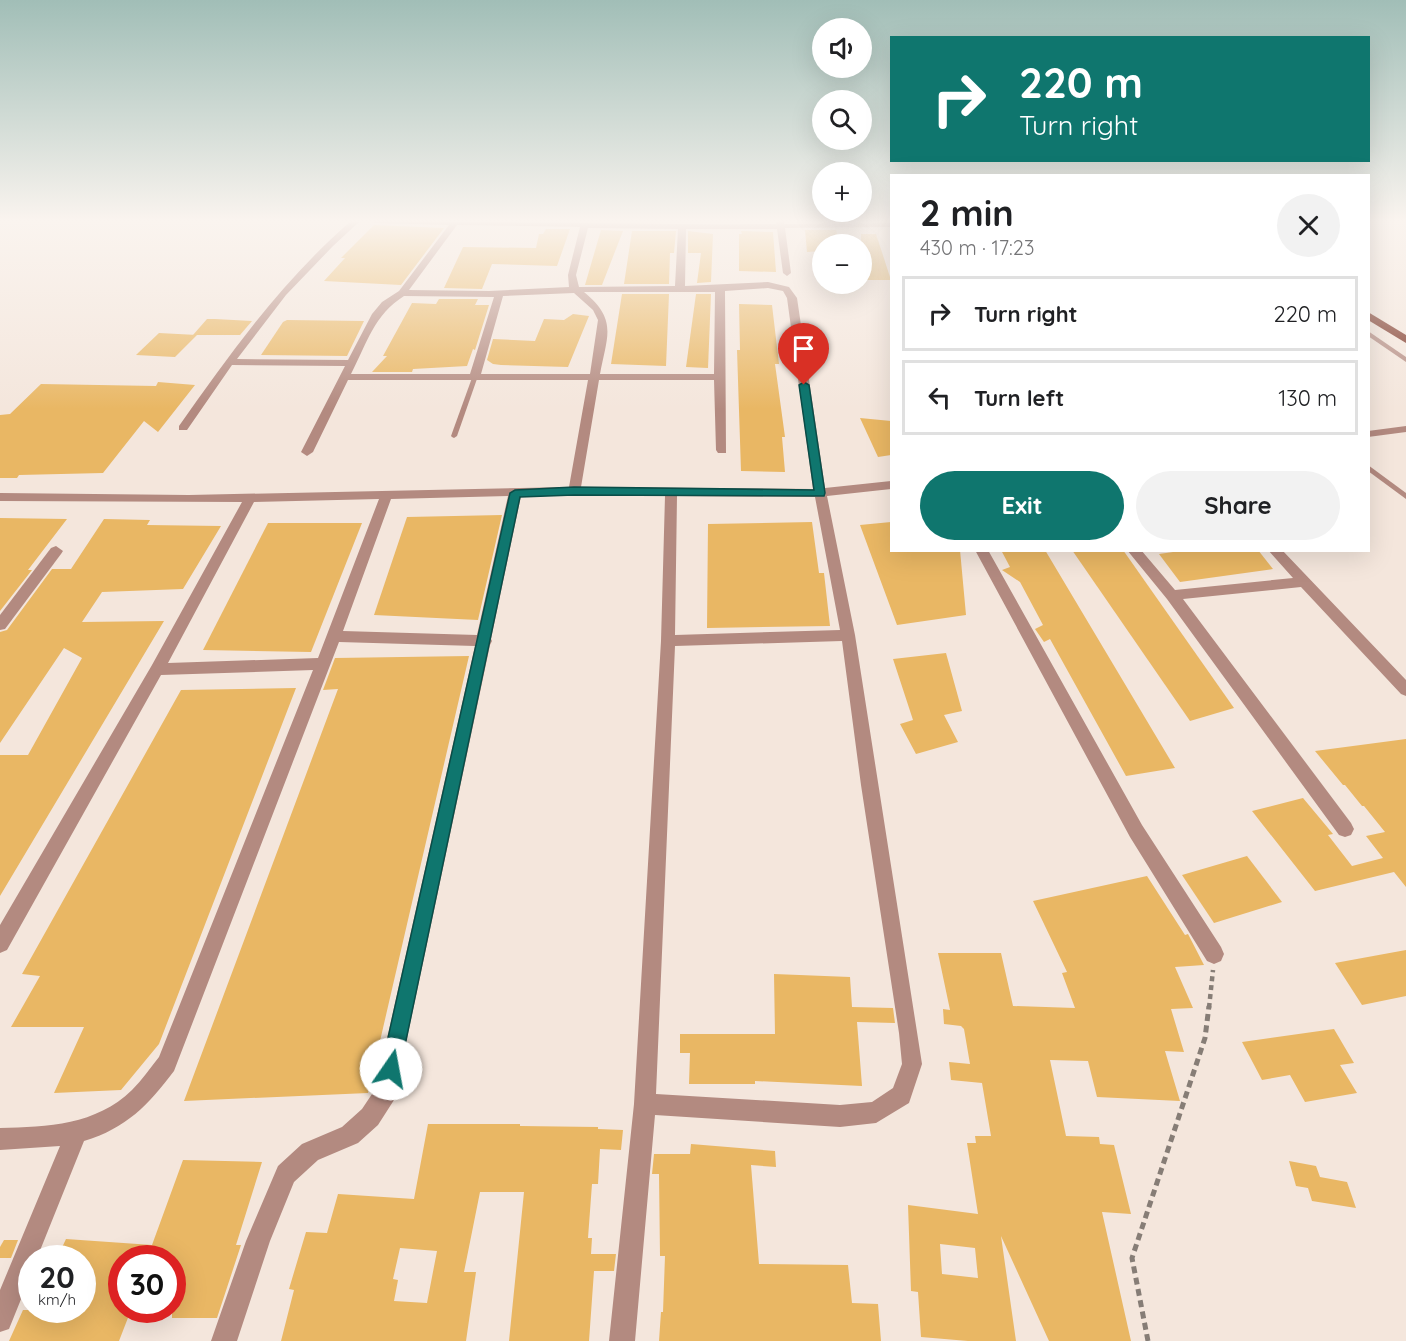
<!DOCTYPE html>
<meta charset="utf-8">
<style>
:root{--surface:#fff;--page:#f2f2f2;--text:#202124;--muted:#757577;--line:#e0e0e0;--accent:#0f766e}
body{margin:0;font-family:Quicksand,sans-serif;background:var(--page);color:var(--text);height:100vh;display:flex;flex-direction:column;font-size:22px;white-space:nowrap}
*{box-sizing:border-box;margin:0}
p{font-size:20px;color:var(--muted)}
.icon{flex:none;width:33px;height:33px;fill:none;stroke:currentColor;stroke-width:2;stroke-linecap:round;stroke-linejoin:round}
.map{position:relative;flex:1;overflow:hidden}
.panel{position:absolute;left:890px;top:174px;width:480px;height:378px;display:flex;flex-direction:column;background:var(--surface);border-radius:0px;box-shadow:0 6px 24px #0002}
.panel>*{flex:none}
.guide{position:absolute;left:890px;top:36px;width:480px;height:126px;border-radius:0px;box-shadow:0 6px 24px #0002;background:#0f766e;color:#fff;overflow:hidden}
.fabs{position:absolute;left:812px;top:18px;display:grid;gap:12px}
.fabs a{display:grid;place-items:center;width:60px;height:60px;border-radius:50%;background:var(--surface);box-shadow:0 6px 24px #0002;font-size:30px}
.speed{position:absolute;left:18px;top:1245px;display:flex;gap:12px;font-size:30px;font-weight:700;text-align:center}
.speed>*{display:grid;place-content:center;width:78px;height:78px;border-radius:50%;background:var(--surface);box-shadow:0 6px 24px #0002;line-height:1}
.speed small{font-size:15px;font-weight:400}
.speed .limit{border:9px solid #d22;background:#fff;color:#111}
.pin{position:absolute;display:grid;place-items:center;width:51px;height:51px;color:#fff;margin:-62px -26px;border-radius:50% 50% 50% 0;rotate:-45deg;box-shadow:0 0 6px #0007}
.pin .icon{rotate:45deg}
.me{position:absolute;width:66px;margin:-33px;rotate:12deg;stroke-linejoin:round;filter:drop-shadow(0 0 4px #0008)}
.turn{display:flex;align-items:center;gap:21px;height:126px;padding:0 30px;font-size:27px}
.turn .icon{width:78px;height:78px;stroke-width:2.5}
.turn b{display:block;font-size:42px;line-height:51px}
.round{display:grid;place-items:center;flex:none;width:63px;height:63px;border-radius:32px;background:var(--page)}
.overview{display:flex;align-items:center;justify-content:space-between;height:102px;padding:0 30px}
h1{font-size:36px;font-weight:800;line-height:45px}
.primary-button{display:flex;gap:12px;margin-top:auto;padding:12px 30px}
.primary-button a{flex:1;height:69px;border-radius:36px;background:var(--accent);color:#fff;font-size:24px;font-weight:800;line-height:69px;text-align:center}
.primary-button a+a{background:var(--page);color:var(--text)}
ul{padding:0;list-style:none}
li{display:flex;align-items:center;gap:18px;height:75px;margin:0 12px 9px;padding:0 18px;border:3px solid var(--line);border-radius:0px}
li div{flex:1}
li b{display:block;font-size:22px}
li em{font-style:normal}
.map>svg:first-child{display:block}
.building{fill:#e9b764;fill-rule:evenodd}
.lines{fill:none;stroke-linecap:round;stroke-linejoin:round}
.path-far1{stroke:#867d76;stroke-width:4.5;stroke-dasharray:5 4;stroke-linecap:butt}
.path{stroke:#867d76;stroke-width:5;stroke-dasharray:7 4.5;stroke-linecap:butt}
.service{fill:#b38a80;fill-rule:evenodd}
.minor{fill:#b38a80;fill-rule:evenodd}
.trunk{fill:#742a1a;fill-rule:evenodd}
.route{fill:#0f766e;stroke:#0a4d48;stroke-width:1.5}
</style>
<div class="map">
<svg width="1406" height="1341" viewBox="0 0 1406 1341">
<rect width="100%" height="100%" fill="#f4e6dc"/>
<g class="building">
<polygon points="374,225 444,228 401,285 324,281 345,258 341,258"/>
<polygon points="546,229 570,229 557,266 492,264 482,289 444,288 463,247 536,248 539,234 543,234"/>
<polygon points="601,230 623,231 602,285 585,285"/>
<polygon points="805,230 836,230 840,244 822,244 822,251 807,252"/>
<polygon points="632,231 676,231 674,253 670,253 669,284 624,284"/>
<polygon points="688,231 713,234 711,282 697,283 701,253 688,253"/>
<polygon points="741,231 773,232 776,272 739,271 739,234 742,234"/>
<polygon points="861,234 876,234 891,280 861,280"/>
<polygon points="622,294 669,294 666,366 611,364"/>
<polygon points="696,294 711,294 708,368 686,367"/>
<polygon points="439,299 478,299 475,305 489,305 475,350 473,349 467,366 413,369 412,372 372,372 387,356 383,356 412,303 436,304"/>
<polygon points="739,304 772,305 779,364 775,364 785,437 782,437 785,472 741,471 737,350 740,350"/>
<polygon points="573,314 589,316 568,367 501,365 493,364 487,360 493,339 535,341 544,319 564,320"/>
<polygon points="207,319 215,319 252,321 240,335 193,335"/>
<polygon points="287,320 364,321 347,356 261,355 283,322"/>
<polygon points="159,333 197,335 175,357 136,355"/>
<polygon points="158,382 195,385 158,432 144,421 103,473 19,475 17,478 0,478 0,415 10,414 41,384 156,386"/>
<polygon points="860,418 891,421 891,455 878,457"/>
<polygon points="502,515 478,620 374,615 407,517"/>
<polygon points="0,518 67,519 28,570 32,570 0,611"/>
<polygon points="104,519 150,520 147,525 221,526 183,589 102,592 82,622 164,621 0,896 0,755 28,755 82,658 64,648 0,743 0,632 7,630 52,569 71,569"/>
<polygon points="812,522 819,573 824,573 830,626 707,628 708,524"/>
<polygon points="891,522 891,550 960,550 966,615 897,625 860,525"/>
<polygon points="268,523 362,523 311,652 203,650"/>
<polygon points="1001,550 1045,550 1175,768 1126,776 1050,639 1044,642 1035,629 1043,625 1020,582 1002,570 1010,567"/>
<polygon points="1072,550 1123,550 1234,708 1190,721"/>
<polygon points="1187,550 1258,550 1273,569 1180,582 1159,554"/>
<polygon points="946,653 962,711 944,715 958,742 916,754 900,724 913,720 893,659"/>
<polygon points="469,656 368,1093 184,1101 338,689 323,690 335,658"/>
<polygon points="296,688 159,1044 121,1090 54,1093 84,1027 11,1027 40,976 22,974 181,690"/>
<polygon points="1406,739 1406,887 1394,872 1315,891 1252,811 1303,798 1333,834 1328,835 1352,866 1383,858 1366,836 1385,832 1364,806 1362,806 1345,785 1343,785 1315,751"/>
<polygon points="1247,856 1282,902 1214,923 1182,875"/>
<path d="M1147 876 1185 935 1188 934 1204 965 1175 967 1193 1008 1171 1009 1184 1052 1165 1051 1180 1101 1097 1097 1088 1061 1050 1060 1066 1136 1099 1137 1100 1144 1114 1145 1131 1214 1102 1212 1131 1341H1049L1001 1236 1016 1341H968L921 1337 918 1292 911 1291 908 1205 978 1214 967 1143H976L975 1136H991L982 1083 951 1080 949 1062 970 1064 964 1029 961 1026 944 1024 943 1009 950 1010 938 953H1001L1013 1006 1075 1008 1062 973 1067 972 1033 901ZM940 1244 975 1248 978 1278 942 1274Z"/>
<polygon points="1406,950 1406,996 1362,1005 1335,963"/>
<polygon points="774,974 850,977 852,1007 893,1008 895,1023 857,1022 862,1086 755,1081 755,1084 689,1084 690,1053 680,1053 680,1034 775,1034"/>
<polygon points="1334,1029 1354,1063 1340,1065 1357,1093 1305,1102 1290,1075 1262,1080 1242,1042"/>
<path d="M428 1124H520V1126L598 1127V1129L623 1130 621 1150 600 1149 598 1184H592L588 1238H592L591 1254H616L614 1271H594L589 1341H509L524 1192H480L464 1272H476L466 1341H281L294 1290 289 1289 306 1232 327 1233 338 1194 414 1199ZM400 1248 437 1251 427 1303 394 1301 398 1280 393 1279Z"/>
<polygon points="691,1144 775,1151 776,1167 751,1165 759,1264 848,1265 852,1303 878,1304 881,1341 659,1341 661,1312 663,1312 665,1256 660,1256 659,1174 652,1174 654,1154 690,1154"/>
<polygon points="183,1160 262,1162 236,1245 241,1245 217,1318 172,1318 172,1258 122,1258 122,1310 131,1310 119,1341 9,1341 23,1310 82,1310 82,1258 57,1258 66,1239 152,1245"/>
<polygon points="1289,1161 1316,1166 1320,1177 1347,1182 1356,1208 1312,1201 1308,1188 1296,1186"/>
<polygon points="4,1240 18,1240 11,1258 0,1258 0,1247"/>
</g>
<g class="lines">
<polyline class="path-far1" points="1209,1008 1213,970"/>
<polyline class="path" points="1148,1341 1132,1258 1205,1038 1209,1006"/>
<g class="service">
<polygon points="1368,331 1406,357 1406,362 1368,336"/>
<polygon points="473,375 478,376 457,436 454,438 452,437 451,436"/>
<polygon points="1368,465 1406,493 1406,499 1368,471"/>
</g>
<g class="minor">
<path d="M351 221H360L333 246 286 295 237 359 348 360 372 314 382 302 399 291 449 225 375 223 371 221C509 221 639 225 776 224V221H784V224L891 223V227L785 228 791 273 787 276 783 273 777 229H686L685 286 768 282 789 287 797 298 825 488 891 481V489L827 496 855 635 922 1064 909 1103 876 1123 840 1127 655 1115 635 1341H609L634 1104 661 641 665 496H521L491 639 492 641 490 645 394 1100 378 1125 358 1143 318 1160 294 1182 270 1241 237 1341H211L246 1241 278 1166 302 1144 342 1127 362 1109 376 1088 475 646 339 642 174 1071C148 1105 127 1128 84 1141L37 1258H32V1272L9 1329 0 1332V1290L60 1146 0 1150V1128C48 1127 96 1125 132 1090 142 1080 150 1068 159 1057L313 670 161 675 7 950 0 953V925L152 665 242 502 0 501V493L189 495 569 487 588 380H348L313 452 307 456 301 452 345 366 232 365 187 430H179V426C231 352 282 281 351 221ZM457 225 580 227 568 275 569 287 489 291 409 290ZM588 228 678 229 675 286 579 287 576 275ZM768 288 783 291 787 298 813 489 581 487 599 380H714L716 450 718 453H726L725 291ZM584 292H715L714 374H600C607 336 618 320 584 292ZM574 293 593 310 598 320 590 374H481L503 296ZM404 296 494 297 470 374H351C367 343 374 315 404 296ZM508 496 477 635 343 631 391 499ZM677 496 815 497 840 630 675 635ZM379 499 318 658 168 663 254 502ZM842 641 861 785 899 1033 902 1064 893 1088 872 1102 840 1105 656 1094 675 646Z"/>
<polygon points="1406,426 1406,432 1368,437 1368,431"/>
<polygon points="56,546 63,551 61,554 5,629 0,630 0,615 51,548"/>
<polygon points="975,550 988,550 1142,825 1221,947 1224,954 1221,961 1214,964 1207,961 1130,837"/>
<polygon points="1127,550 1141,550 1175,590 1293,578 1268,550 1282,550 1406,680 1406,696 1401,694 1301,587 1183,599 1351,823 1354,829 1351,835 1345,837 1339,835 1167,599"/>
</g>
<polygon class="trunk" points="1368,312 1406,335 1406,343 1368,320"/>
</g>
<linearGradient id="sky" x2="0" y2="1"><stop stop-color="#a1beb7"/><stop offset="0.54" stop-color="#faf4ef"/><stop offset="1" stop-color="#faf4ef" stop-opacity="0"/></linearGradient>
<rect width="1406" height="409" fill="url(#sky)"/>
<polygon class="route" points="804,382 809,385 825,493 824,496 574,495 520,497 400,1069 397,1076 391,1079 384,1076 381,1069 510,493 515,490 574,487 814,490 799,385"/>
</svg>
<div class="fabs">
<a><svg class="icon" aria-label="sound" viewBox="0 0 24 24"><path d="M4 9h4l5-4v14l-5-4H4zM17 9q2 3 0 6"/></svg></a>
<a><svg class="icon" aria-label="search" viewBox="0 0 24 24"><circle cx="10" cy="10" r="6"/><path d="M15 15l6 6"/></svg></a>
<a>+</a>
<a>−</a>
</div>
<div class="speed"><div>20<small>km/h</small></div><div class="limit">30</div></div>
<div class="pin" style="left:804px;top:385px;background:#d93025"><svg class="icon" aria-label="arrive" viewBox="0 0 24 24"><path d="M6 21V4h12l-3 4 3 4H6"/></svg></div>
<svg class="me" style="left:391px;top:1069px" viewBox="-20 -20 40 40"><circle r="19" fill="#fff"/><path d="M0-13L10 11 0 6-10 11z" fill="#0f766e"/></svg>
<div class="guide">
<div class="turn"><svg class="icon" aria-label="right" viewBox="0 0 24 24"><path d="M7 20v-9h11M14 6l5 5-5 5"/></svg><div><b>220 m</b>Turn right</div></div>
</div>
<section class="panel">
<div class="overview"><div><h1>2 min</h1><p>430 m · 17:23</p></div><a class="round"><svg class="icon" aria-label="close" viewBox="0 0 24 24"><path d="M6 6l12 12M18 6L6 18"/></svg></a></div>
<ul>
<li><svg class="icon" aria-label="right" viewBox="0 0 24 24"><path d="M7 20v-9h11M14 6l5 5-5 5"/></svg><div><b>Turn right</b></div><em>220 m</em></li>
<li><svg class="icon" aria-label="left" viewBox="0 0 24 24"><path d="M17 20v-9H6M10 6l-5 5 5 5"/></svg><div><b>Turn left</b></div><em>130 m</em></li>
</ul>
<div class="primary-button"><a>Exit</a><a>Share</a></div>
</section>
</div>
